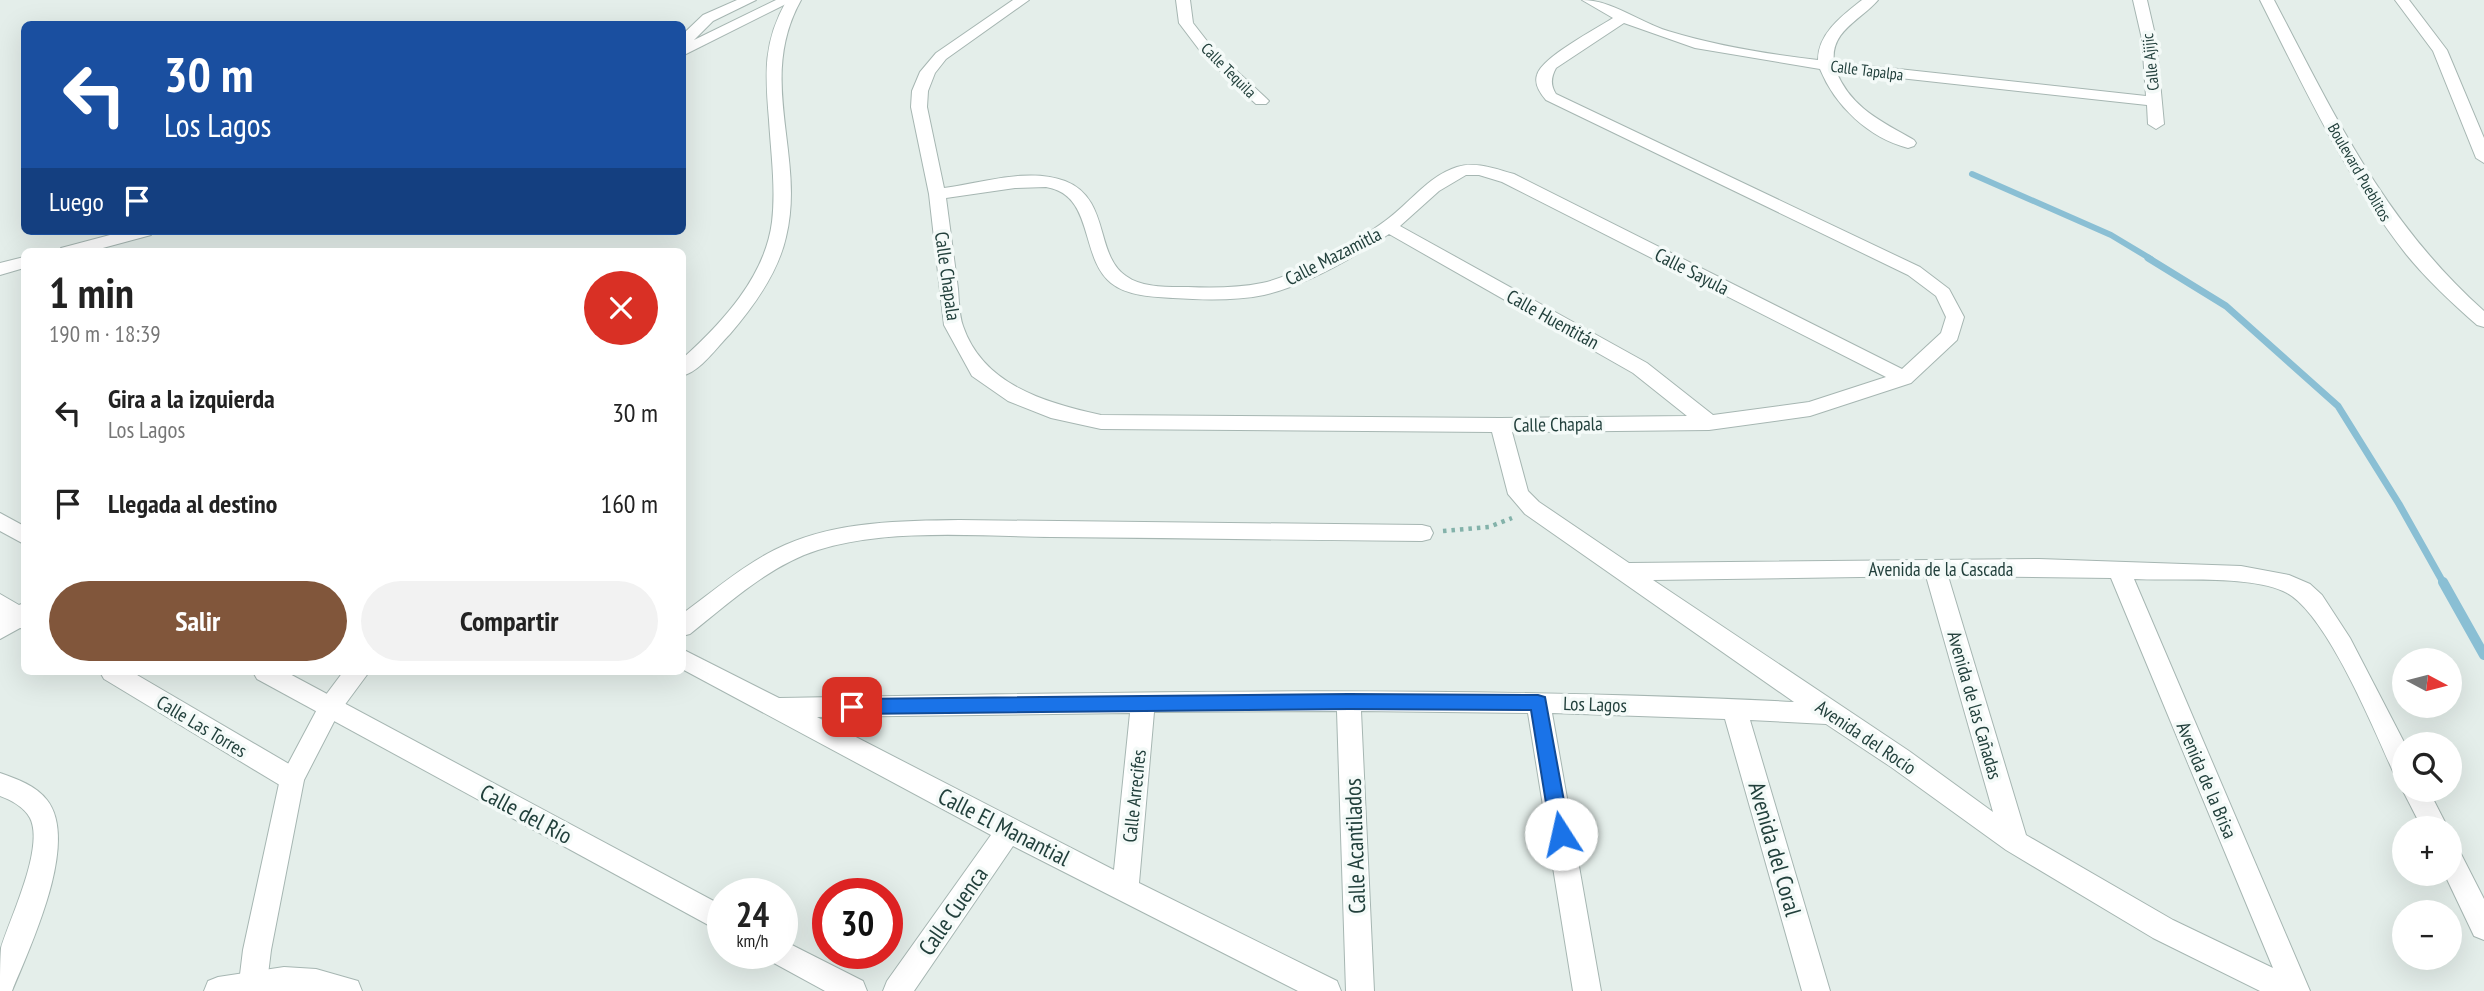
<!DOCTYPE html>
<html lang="es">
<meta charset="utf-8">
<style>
:root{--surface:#fff;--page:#f2f2f2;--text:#222;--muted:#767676;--accent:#81563b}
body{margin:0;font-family:"PT Sans Narrow",sans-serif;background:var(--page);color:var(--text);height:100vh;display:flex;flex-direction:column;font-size:26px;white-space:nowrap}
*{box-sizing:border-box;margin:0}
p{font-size:23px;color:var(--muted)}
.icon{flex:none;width:38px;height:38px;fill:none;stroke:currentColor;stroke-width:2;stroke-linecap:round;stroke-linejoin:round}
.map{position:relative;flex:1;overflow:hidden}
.panel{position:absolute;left:21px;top:248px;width:665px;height:427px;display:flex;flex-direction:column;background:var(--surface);border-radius:10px;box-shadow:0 7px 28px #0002}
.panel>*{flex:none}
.top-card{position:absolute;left:21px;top:21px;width:665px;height:214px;border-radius:10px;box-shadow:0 7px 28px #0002;background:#1a4fa0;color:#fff;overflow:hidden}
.needle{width:46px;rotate:97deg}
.tools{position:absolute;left:2392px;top:648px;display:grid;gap:14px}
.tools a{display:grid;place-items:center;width:70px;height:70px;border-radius:50%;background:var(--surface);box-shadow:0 7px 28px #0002;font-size:35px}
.speed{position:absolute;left:707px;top:878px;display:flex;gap:14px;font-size:35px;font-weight:700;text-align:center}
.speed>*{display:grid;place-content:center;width:91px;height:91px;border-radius:50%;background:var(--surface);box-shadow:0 7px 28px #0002;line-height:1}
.speed small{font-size:18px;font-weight:400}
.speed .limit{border:10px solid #d22;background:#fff;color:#111}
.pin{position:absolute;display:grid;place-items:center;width:60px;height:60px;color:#fff;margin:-30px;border-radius:14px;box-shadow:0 4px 10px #0006}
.me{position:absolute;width:77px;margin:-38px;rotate:350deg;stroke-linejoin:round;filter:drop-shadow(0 0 5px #0008)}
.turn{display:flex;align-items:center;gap:24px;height:147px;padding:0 28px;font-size:32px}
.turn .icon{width:91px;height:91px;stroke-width:2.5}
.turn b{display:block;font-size:49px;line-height:60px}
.then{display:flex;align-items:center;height:66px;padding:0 28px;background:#0003;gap:14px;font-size:26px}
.round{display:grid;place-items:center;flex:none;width:74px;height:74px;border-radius:37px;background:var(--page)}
.summary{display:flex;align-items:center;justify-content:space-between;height:119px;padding:0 28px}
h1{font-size:42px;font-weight:700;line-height:52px}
.action{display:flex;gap:14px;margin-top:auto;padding:14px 28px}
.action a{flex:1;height:80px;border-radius:42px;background:var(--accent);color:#fff;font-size:28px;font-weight:700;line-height:80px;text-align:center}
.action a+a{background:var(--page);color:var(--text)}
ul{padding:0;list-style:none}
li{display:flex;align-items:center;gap:21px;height:91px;padding:0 28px}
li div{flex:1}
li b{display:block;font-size:26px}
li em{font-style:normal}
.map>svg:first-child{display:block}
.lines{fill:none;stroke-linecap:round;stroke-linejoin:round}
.stream-far2{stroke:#8abfd4;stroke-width:6}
.stream-far1{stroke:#8abfd4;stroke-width:7}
.stream{stroke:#8abfd4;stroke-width:10}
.minor-casing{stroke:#a6b6b2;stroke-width:2}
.tertiary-casing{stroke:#a6b6b2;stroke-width:2}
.path{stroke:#83b2aa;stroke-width:4.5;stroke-dasharray:3.5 5;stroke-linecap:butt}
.minor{fill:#fff;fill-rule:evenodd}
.tertiary{fill:#fff;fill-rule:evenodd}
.route{fill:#1a73e8;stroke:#114b97;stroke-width:2}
.labels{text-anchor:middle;stroke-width:7;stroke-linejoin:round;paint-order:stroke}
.far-street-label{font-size:16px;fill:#22403c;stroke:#f4faf8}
.street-label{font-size:19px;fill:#22403c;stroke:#f4faf8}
.near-street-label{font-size:23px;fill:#22403c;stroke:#f4faf8}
</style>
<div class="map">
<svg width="2484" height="991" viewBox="0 0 2484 991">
<rect width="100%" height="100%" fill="#e4eeea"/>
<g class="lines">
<polyline class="stream-far2" points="1972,174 2111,235 2151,259"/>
<polyline class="stream-far1" points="2148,258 2226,306 2338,406 2399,504 2444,584"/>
<polyline class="stream" points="2443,582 2484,655"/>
<defs>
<g id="minor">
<polygon points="737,0 756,0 713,21 694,40 776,0 794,0 682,56 682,35 703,15"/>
<path d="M1013 0H1029L946 59 935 73 928 91 927 107 944 188C981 183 1029 167 1065 181 1111 199 1094 254 1126 276 1142 288 1168 287 1188 287 1212 288 1238 288 1262 283 1296 276 1357 242 1385 221 1409 204 1428 176 1457 167 1476 161 1495 169 1514 174L1902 369 1941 333 1946 317 1936 296 1908 275 1546 100C1540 93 1534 84 1537 75 1542 57 1596 29 1613 18L1582 0C1612 0 1639 22 1668 31 1717 46 1767 54 1818 60 1818 33 1843 15 1862 0H1878C1861 20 1830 31 1834 62L2146 96 2142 39 2133 0H2147L2156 39 2164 124 2156 129 2148 124 2147 105 1836 71C1851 108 1881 121 1914 140L1916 143 1914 146 1908 148C1869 138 1835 106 1820 69L1695 48 1624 23 1556 68C1551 77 1550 85 1556 94L1920 267 1949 289 1964 317 1957 340 1911 383 1810 416 1709 430 1512 432 1528 491 1539 502 1629 563 2039 559 2241 566 2289 575 2310 584 2322 595 2350 638 2405 744 2404 779 2395 776C2375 732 2325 608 2283 591 2247 575 2174 581 2134 579L2310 991H2260L2153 938 2006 850 1891 767 1826 724 1750 720 1830 991H1802L1725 719 1552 713 1601 991H1573L1528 713 1361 711 1374 991H1346L1337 711 1154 712 1139 883 1337 981 1341 991H1298L1013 846 914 991H883L887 981 991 835 682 669V649L779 698C1117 692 1456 685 1794 702L1525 514 1508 494 1492 432 1101 429 1051 418 1008 401 972 376 944 325 929 194 911 107 912 91 920 72 936 53ZM1466 175H1479L1502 182 1886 377 1809 402 1713 415 1647 363 1400 226 1439 191ZM1046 187C1095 195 1079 257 1111 283 1127 296 1154 297 1173 298 1203 300 1235 301 1264 295 1307 285 1353 258 1389 234L1633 373 1687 416 1500 418 1101 415C1046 403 983 385 963 326 959 315 959 301 958 289 954 258 950 228 946 198L1015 188ZM1926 576 1993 812 1909 751 1653 580ZM1948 576 2111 578 2273 968 2173 920 2026 835ZM1130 713 1114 870 817 717Z"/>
<polygon points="1176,0 1190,0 1193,23 1214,50 1266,98 1269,101 1266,104 1256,104 1204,56 1179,23"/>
<polygon points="2395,0 2409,0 2447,50 2484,138 2484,163 2476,158 2433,51"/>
<polygon points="125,231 154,231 151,235 88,252 58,252 61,248"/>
<polygon points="24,257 24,268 0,275 0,263"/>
<polygon points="0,513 24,526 24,544 0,531"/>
<path d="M959 520 1422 525 1430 527 1433 533 1430 539 1422 541C1298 540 1174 538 1051 537 978 536 888 528 818 550 770 565 729 603 690 634L682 636V614C715 590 748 561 785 545 840 521 900 521 959 520Z"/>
<polygon points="0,594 19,605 24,603 24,629 20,628 0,639"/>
<polygon points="100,672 132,672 301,771 304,779 301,787 292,790 283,787 104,679"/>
<polygon points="253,672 286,672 723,906 723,933 257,679"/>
<path d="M0 773C17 779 35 785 47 800 80 842 30 947 12 991H0C0 978 0 961 1 948 10 918 45 847 30 818 24 807 11 800 0 796Z"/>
<polygon points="2404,785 2404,789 2428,789 2448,828 2422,828 2402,789"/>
<polygon points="2450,846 2459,850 2484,899 2484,940 2474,936 2444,873 2450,873"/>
<polygon points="782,940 863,981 867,991 825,991 772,962 769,954 782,954"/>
<polygon points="284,967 316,969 358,981 362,991 204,991 208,981 218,977"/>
</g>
<g id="tertiary">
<path d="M787 0H801C756 81 806 155 786 237 778 273 754 306 730 334 717 347 701 371 682 376V359C722 323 765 277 772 222 776 188 771 153 769 120 765 73 763 42 787 0Z"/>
<path d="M2260 0H2274C2335 116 2384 222 2484 311V327L2477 325C2452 303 2427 280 2406 254 2345 176 2304 87 2260 0Z"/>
<polygon points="343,672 369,672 338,714 304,780 271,950 266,991 238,991 243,950 280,779 322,700"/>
</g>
</defs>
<use href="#minor" class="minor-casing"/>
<use href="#tertiary" class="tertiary-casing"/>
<polyline class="path" points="1443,531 1489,527 1512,518"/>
<use href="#minor" class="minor"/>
<use href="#tertiary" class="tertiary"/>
</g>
<polygon class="route" points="1349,694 1538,695 1545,697 1570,834 1568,840 1561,843 1554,840 1551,834 1531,710 1349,709 852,714 846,712 843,707 846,701 852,699"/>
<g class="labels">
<g class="far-street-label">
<text transform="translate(2150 62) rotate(-96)" y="6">Calle Ajijic</text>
<text transform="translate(1229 70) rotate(45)" y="6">Calle Tequila</text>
<text transform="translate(1867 70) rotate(7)" y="6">Calle Tapalpa</text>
<text transform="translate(2360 172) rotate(60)" y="6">Boulevard Pueblitos</text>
</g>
<g class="street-label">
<text transform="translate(1333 256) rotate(-27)" y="7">Calle Mazamitla</text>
<text transform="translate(1692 271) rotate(27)" y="7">Calle Sayula</text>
<text transform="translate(948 276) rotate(82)" y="7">Calle Chapala</text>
<text transform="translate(1553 319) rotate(29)" y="7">Calle Huentitán</text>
<text transform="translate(1558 424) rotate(-1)" y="7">Calle Chapala</text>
<text x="1941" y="576">Avenida de la Cascada</text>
<text transform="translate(1595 704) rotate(2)" y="7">Los Lagos</text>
<text transform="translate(1975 705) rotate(74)" y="7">Avenida de las Cañadas</text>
<text transform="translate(202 726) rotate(31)" y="7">Calle Las Torres</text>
<text transform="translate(1866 737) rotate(34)" y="7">Avenida del Rocío</text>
<text transform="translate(2207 780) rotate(67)" y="7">Avenida de la Brisa</text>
<text transform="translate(1134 796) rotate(-84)" y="7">Calle Arrecifes</text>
</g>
<g class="near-street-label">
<text transform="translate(526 814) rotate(28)" y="8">Calle del Río</text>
<text transform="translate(1004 827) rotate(27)" y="8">Calle El Manantial</text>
<text transform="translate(1355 846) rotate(-92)" y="8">Calle Acantilados</text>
<text transform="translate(1775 849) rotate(74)" y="8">Avenida del Coral</text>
<text transform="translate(953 911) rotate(-55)" y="8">Calle Cuenca</text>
</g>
</g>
</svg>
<div class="tools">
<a><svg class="needle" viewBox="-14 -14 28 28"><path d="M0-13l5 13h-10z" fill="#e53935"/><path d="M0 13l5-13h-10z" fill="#767676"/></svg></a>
<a><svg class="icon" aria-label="search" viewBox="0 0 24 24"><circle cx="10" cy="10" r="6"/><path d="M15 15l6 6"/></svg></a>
<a>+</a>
<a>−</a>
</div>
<div class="speed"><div>24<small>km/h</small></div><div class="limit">30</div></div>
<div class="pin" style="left:852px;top:707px;background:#d93025"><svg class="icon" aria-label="arrive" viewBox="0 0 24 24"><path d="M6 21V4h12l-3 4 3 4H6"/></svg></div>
<svg class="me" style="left:1561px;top:834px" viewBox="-20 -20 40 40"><circle r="19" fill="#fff"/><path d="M0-13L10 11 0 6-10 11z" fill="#1a73e8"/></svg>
<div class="top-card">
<div class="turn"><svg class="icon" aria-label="left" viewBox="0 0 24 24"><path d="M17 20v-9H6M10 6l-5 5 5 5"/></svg><div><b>30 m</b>Los Lagos</div></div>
<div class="then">Luego<svg class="icon" aria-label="arrive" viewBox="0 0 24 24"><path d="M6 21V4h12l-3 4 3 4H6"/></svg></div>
</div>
<section class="panel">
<div class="summary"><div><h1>1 min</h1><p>190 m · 18:39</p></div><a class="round" style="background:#d93025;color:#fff"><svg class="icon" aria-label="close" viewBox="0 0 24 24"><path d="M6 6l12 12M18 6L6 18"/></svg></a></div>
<ul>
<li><svg class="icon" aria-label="left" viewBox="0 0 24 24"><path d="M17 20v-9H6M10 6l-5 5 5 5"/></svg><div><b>Gira a la izquierda</b><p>Los Lagos</p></div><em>30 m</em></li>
<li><svg class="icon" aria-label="arrive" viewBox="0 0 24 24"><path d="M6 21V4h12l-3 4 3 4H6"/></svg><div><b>Llegada al destino</b></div><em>160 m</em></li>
</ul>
<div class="action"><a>Salir</a><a>Compartir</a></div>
</section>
</div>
